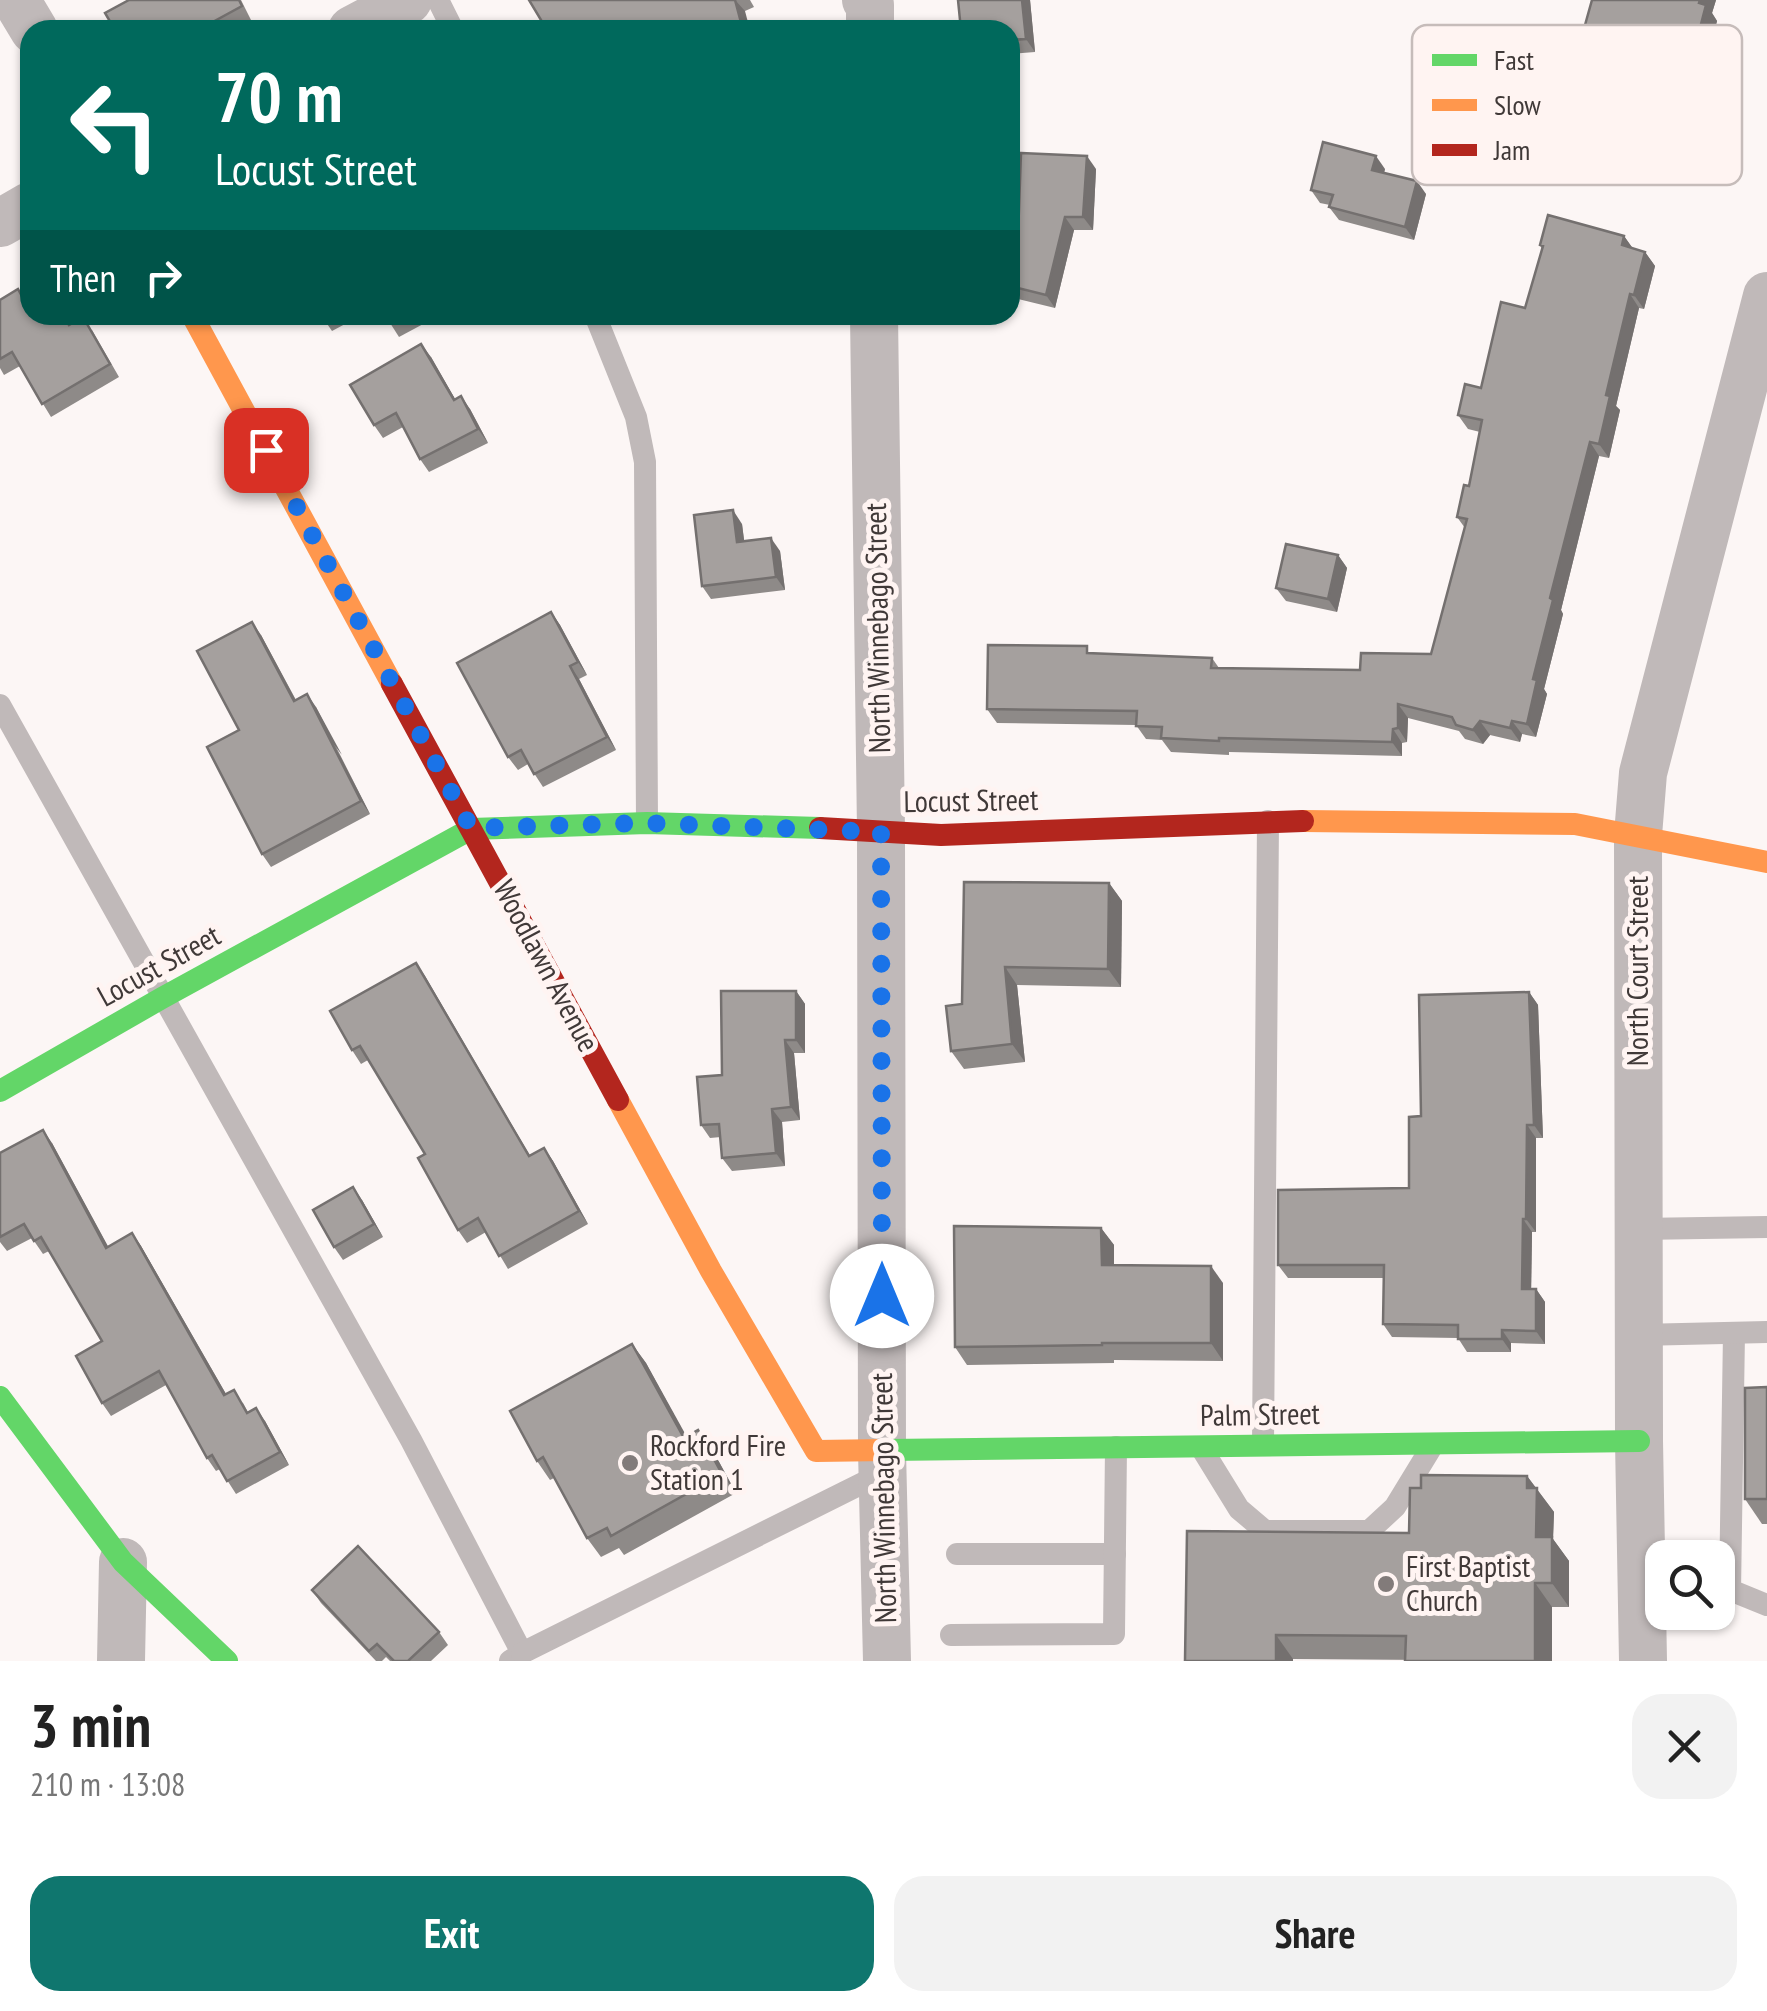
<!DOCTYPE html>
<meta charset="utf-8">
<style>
:root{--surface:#fff;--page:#f2f2f2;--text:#222;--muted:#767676;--accent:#0f766e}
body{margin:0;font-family:"PT Sans Narrow",sans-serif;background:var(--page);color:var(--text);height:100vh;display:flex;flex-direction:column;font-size:38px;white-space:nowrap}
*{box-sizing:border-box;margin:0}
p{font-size:32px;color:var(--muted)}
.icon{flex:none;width:55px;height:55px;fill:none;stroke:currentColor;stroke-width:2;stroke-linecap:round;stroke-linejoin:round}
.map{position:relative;height:1661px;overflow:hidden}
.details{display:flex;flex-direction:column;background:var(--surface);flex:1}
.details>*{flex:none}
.hud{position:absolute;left:20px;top:20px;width:1000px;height:305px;border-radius:30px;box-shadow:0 2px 8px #0004;background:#00695c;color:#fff;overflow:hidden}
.controls{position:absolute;left:1645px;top:1540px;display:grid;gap:20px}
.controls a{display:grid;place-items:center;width:90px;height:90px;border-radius:20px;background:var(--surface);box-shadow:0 2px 8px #0004;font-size:50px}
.pin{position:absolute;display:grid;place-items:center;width:85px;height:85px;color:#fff;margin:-42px;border-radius:20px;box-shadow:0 5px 15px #0006}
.me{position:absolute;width:110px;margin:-55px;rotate:0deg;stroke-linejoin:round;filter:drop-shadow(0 0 8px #0008)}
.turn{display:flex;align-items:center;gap:35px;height:210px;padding:0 30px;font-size:45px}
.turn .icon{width:130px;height:130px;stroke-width:2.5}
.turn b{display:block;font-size:70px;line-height:85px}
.then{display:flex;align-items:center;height:95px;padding:0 30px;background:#0003;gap:20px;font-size:38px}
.round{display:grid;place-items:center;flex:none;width:105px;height:105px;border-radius:30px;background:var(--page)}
.headline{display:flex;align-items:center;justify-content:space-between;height:170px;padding:0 30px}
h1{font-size:60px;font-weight:700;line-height:75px}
.button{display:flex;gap:20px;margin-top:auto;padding:20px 30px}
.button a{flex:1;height:115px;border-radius:30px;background:var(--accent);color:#fff;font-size:40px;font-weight:700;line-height:115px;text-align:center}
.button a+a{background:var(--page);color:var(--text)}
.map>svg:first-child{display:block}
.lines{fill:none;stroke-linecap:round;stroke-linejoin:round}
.lane{stroke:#c0b9b9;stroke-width:22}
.street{stroke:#c0b9b9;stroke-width:48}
.fast{stroke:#63d668;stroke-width:22}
.slow{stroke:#ff974d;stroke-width:22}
.jam{stroke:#b3261e;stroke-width:22}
.wall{fill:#8e8a88}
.shaded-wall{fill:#74706f}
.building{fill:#a5a09e;stroke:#74706f;stroke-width:2.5}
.route{stroke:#1a73e8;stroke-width:18;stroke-dasharray:0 32.4}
.poi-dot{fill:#827b7a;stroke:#fff4f2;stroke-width:4}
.labels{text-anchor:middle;stroke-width:10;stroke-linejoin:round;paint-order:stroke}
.street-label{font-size:30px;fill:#403938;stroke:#fff4f2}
.poi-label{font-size:30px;fill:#403938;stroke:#fff4f2;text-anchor:start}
.key{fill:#fff4f2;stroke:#c6bcba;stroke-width:2.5}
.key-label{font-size:28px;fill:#403938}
</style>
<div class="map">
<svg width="1767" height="1661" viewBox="0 0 1767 1661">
<rect width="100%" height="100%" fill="#fcf6f5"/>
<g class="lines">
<g class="lane">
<polyline points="438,0 453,30"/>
<polyline points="595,315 636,417 645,462 647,823"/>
<polyline points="0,705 411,1440 522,1653 510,1661"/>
<polyline points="1639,1229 1767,1227"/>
<polyline points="1734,1333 1730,1590 1767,1605"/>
<polyline points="1639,1335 1767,1332"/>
<polyline points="1263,1445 1268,821"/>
<polyline points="1202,1449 1239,1509 1265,1531 1369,1531 1395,1507 1431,1448"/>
<polyline points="957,1554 1115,1554"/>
<polyline points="951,1635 1114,1634 1116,1447"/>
<polyline points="522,1653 883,1473"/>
</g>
<g class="street">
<polyline points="16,0 34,30"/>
<polyline points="866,0 870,5 870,30"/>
<polyline points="352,30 408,0"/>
<polyline points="0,223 30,206"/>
<polyline points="874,315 881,831 882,1451 887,1661"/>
<polyline points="121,1661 123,1562"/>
<polyline points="1643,1661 1639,1441 1638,835 1643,773 1767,296"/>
</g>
<g class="fast">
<polyline points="0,1091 162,998 471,829 647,823 820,828"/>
<polyline points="0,1397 123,1562 227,1661"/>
<polyline points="887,1450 1639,1441"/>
</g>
<g class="slow">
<polyline points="192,315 392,684"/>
<polyline points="1303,821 1575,824 1767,862"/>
<polyline points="618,1100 711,1271 816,1451 887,1450"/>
</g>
<g class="jam">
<polyline points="392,684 618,1100"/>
<polyline points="820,828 941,835 1303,821"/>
</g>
</g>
<g class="wall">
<polygon points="241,0 251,20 232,30 115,30"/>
<polygon points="529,0 750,0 754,7 745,11"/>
<polygon points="1030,0 1035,52 1010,54 1010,30"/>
<polygon points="1592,0 1716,0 1712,13 1717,21 1701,81 1682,76 1680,84 1621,68 1610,52 1613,45 1596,41 1585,25"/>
<polygon points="1096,169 1093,230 1074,230 1055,308 1010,297 1010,235 1018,237"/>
<polygon points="1385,169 1384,173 1426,194 1414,240 1339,220 1329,207 1330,205 1320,203 1311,190"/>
<polygon points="1624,236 1633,249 1645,252 1655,266 1644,309 1639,308 1616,406 1620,410 1609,458 1599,456 1561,610 1563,614 1544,689 1547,694 1536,737 1522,734 1520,742 1490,735 1483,744 1465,739 1459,731 1408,718 1407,742 1402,743 1402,756 1229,752 1229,755 1171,752 1162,740 1146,739 1136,725 997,723 987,709 1092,653 1212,658 1219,668 1360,670 1431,654 1465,528 1457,517 1469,486 1480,432 1468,429 1458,415 1481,388 1525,308 1542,249 1540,245"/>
<polygon points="18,289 25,300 70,325 92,330 119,377 51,417 20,366 4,375 0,368 0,300"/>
<polygon points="321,315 362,315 332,331"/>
<polygon points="385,315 440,315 399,337"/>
<polygon points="670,315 785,315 785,316 672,319"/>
<polygon points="431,357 455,399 470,409 488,443 429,472 420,459 403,427 383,438 374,425"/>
<polygon points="742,524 744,541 780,551 785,590 711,599 702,586"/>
<polygon points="1338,555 1347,568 1337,612 1286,601 1276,588"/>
<polygon points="551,612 560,625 587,675 579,679 616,750 543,787 528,764 518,770 508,757"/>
<polygon points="261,635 296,700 316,707 370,814 271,867 262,854 239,730"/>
<polygon points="964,882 1109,883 1122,901 1121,987 1017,985 1025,1062 964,1069 951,1051 962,1004"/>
<polygon points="416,963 530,1156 544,1148 553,1161 588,1224 508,1269 486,1232 467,1243 458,1230 425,1154 368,1060 361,1064 352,1050"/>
<polygon points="796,991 805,1004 805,1053 794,1053 800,1120 782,1122 785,1166 732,1171 722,1158 721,1137 710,1138 701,1125 722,1075"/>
<polygon points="1529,992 1538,1005 1543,1138 1536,1138 1536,1232 1532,1232 1531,1289 1536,1289 1545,1302 1545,1344 1511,1343 1511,1352 1467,1352 1458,1338 1392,1337 1383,1324 1384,1278 1288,1278 1278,1265 1409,1188 1421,1116"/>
<polygon points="52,1143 108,1247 132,1233 141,1246 226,1394 243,1403 248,1412 265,1421 289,1465 236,1494 220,1469 216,1471 207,1458 166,1385 111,1416 102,1403 102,1341 49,1251 43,1254 32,1238 7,1251 0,1242 0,1153"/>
<polygon points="362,1200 383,1237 343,1260 334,1247"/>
<polygon points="1101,1228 1114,1245 1114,1265 1223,1283 1223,1361 1114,1360 1114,1363 967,1365 955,1347"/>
<polygon points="632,1344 646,1363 686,1437 698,1430 712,1449 736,1493 624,1555 619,1548 601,1557 587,1538 554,1478 550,1480 537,1461"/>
<polygon points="1767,1387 1767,1524 1762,1524 1745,1499"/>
<polygon points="1527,1476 1554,1512 1553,1539 1569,1561 1569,1607 1552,1607 1552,1661 1293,1659 1185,1661 1409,1533"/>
<polygon points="312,1590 439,1632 448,1645 431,1661 390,1661 386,1657 382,1661 376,1661 321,1603"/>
</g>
<g class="shaded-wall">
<polygon points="735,0 745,11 750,30 743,30"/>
<polygon points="1022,0 1030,0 1035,52 1026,39"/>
<polygon points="1700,0 1716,0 1712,13 1717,21 1701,81 1690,66"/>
<polygon points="1671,61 1682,76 1680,84 1669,68"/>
<polygon points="1087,156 1096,169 1093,230 1083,217"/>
<polygon points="1376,156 1385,169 1381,183 1372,170"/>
<polygon points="1417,181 1426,194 1414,240 1405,227"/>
<polygon points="1065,217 1074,230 1055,308 1046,295"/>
<polygon points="1624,236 1634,250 1622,245"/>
<polygon points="1645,252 1655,266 1644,309 1634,295"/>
<polygon points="1630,294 1639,308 1616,406 1620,410 1609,458 1599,444 1606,395"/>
<polygon points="421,344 431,357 463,413 454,400"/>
<polygon points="461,396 470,409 488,443 478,429"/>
<polygon points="1590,442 1599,456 1561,610 1563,614 1544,689 1547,694 1536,737 1527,724 1533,679 1550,598"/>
<polygon points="733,510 742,524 746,555 737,542"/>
<polygon points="771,538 780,551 785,590 776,577"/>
<polygon points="1338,555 1347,568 1337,612 1328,599"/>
<polygon points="551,612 560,625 587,675 578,662"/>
<polygon points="252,622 261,635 303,714 294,701"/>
<polygon points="570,666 579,679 616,750 607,737"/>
<polygon points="307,694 316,707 342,755 332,742"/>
<polygon points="1398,704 1408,718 1407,742 1398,728"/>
<polygon points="1480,721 1490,735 1483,744 1473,730"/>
<polygon points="1512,721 1522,734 1520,742 1510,728"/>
<polygon points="1393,729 1402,743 1402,756 1392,742"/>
<polygon points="331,743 340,756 370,814 361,801"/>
<polygon points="1109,883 1122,901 1121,987 1108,969"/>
<polygon points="416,963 425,976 538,1170 529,1156"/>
<polygon points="1005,967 1017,985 1025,1062 1012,1044"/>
<polygon points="796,991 805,1004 805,1053 796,1040"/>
<polygon points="1529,992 1538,1005 1543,1138 1534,1125"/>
<polygon points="785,1040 794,1053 800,1120 791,1107"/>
<polygon points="772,1109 782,1122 785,1166 776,1153"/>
<polygon points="1527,1125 1536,1138 1536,1232 1526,1219"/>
<polygon points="43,1130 52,1143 116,1261 106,1248"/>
<polygon points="544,1148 553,1161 588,1224 579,1211"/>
<polygon points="353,1187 362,1200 383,1237 374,1224"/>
<polygon points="1523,1219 1532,1232 1531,1302 1522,1289"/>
<polygon points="1101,1228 1114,1245 1114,1282 1102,1265"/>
<polygon points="132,1233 141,1246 234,1408 224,1395"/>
<polygon points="1211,1266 1223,1283 1223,1361 1211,1343"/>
<polygon points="1536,1289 1545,1302 1545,1344 1536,1331"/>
<polygon points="1502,1330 1511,1343 1511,1352 1502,1339"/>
<polygon points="632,1344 646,1363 698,1457 684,1438"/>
<polygon points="256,1408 265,1421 289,1465 280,1452"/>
<polygon points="698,1430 712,1449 736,1493 722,1474"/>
<polygon points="1527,1476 1554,1512 1553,1539 1569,1561 1569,1607 1552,1583 1536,1537 1527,1488"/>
<polygon points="1535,1583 1552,1607 1552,1661 1535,1661"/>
<polygon points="1276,1635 1293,1659 1293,1661 1276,1661"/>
</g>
<g class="building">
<polygon points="129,0 239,0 242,6 198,30 115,30 105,13"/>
<polygon points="529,0 735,0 743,30 547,30"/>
<polygon points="958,0 1022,0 1026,39 1010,40 1010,30 961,30"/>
<polygon points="1592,0 1700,0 1699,3 1706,5 1690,66 1671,61 1669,68 1610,52 1616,33 1585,25"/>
<polygon points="1323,142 1376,156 1372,170 1417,181 1405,227 1329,207 1333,195 1311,190"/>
<polygon points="1021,153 1087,156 1083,217 1065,217 1046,295 1010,286 1010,235 1018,237"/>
<polygon points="1548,215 1624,236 1622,245 1645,252 1634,295 1630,294 1606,395 1610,396 1599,444 1590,442 1550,598 1553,600 1533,679 1537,680 1527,724 1512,721 1510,728 1480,721 1473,730 1456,725 1452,717 1398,704 1398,728 1393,729 1392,742 1219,738 1219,741 1161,738 1162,727 1136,726 1137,711 987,709 988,645 1087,646 1087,653 1212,658 1211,668 1360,670 1361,653 1431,654 1467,519 1457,517 1464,485 1469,486 1482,420 1458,415 1465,384 1481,388 1501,302 1525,308 1543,246 1540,245"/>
<polygon points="18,289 24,300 30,297 30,315 63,315 69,325 83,317 110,364 42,404 12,352 0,359 0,300"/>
<polygon points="385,315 398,315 387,320"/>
<polygon points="421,344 454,400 461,396 478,429 420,459 396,413 374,425 350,385"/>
<polygon points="733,510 737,542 771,538 776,577 702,586 694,515"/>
<polygon points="1286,544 1338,555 1328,599 1276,588"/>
<polygon points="551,612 578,662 570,666 607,737 534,774 521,750 508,757 457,663"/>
<polygon points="252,622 294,701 307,694 361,801 262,854 207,747 239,730 197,651"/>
<polygon points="964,882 1109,883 1108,969 1005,967 1012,1044 951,1051 946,1006 962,1004"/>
<polygon points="416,963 529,1156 544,1148 579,1211 499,1256 478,1218 458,1230 418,1158 425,1154 360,1046 352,1050 330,1011"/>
<polygon points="721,991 796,991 796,1040 785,1040 791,1107 772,1109 776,1153 722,1158 719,1124 701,1125 697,1077 722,1075"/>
<polygon points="1529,992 1534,1125 1527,1125 1526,1219 1523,1219 1522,1289 1536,1289 1536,1331 1502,1330 1502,1339 1458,1339 1458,1325 1383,1324 1384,1265 1278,1265 1278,1190 1409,1188 1409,1117 1421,1116 1419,995"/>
<polygon points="43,1130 106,1248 132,1233 224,1395 234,1390 247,1413 256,1408 280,1452 227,1481 212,1455 207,1458 159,1371 102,1403 76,1356 102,1341 41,1237 34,1241 24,1224 0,1237 0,1153"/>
<polygon points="353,1187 374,1224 334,1247 313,1210"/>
<polygon points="954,1226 1101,1228 1102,1265 1211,1266 1211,1343 1102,1343 1102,1345 955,1347"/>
<polygon points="632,1344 684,1438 698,1430 722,1474 611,1536 607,1528 587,1538 543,1457 537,1461 510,1411"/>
<polygon points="1767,1387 1767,1499 1745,1499 1745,1388"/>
<polygon points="1421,1475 1527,1476 1527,1488 1537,1488 1536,1537 1552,1537 1552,1583 1535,1583 1535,1661 1405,1661 1406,1636 1276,1635 1276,1661 1185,1661 1187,1531 1409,1533 1410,1488 1421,1488"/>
<polygon points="358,1546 439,1632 408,1661 394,1661 377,1644 369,1651 312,1590"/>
</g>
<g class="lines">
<polyline class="route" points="266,450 471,828 646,823 881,832 882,1296"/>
</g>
<g class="poi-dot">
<circle cx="630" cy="1463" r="10"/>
<circle cx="1386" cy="1584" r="10"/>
</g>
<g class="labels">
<g class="street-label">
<text transform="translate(878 628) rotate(-91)" y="10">North Winnebago Street</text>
<text transform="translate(971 801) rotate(-1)" y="10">Locust Street</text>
<text transform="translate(159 966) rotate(-29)" y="10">Locust Street</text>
<text transform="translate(546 966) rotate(62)" y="10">Woodlawn Avenue</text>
<text transform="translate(1638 971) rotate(-90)" y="10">North Court Street</text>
<text transform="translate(1260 1415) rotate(-1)" y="10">Palm Street</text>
<text transform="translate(884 1498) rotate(-91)" y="10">North Winnebago Street</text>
</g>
<g class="poi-label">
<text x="650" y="1456">Rockford Fire<tspan x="650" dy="34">Station 1</tspan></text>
<text x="1406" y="1577">First Baptist<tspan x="1406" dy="34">Church</tspan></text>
</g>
</g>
<rect x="1412" y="25" width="330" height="160" rx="15" class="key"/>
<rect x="1432" y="54" width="45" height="12" fill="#63d668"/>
<rect x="1432" y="99" width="45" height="12" fill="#ff974d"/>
<rect x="1432" y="144" width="45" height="12" fill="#b3261e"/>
<g class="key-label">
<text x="1494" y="70">Fast</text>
<text x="1494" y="115">Slow</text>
<text x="1494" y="160">Jam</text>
</g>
</svg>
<div class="controls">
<a><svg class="icon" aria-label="search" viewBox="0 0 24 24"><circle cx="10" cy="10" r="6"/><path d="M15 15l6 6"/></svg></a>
</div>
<div class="pin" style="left:266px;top:450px;background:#d93025"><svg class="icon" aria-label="arrive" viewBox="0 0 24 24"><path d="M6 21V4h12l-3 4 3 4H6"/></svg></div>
<svg class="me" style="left:882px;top:1296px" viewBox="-20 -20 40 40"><circle r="19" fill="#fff"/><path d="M0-13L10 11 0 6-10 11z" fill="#1a73e8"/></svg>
<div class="hud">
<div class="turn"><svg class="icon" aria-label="left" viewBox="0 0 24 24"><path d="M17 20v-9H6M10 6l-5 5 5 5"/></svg><div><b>70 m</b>Locust Street</div></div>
<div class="then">Then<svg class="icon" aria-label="right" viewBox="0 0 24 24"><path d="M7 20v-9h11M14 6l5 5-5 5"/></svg></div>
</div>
</div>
<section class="details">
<div class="headline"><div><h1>3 min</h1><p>210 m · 13:08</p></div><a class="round"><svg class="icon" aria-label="close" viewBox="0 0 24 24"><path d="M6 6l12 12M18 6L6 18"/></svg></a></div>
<div class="button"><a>Exit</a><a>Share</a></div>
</section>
